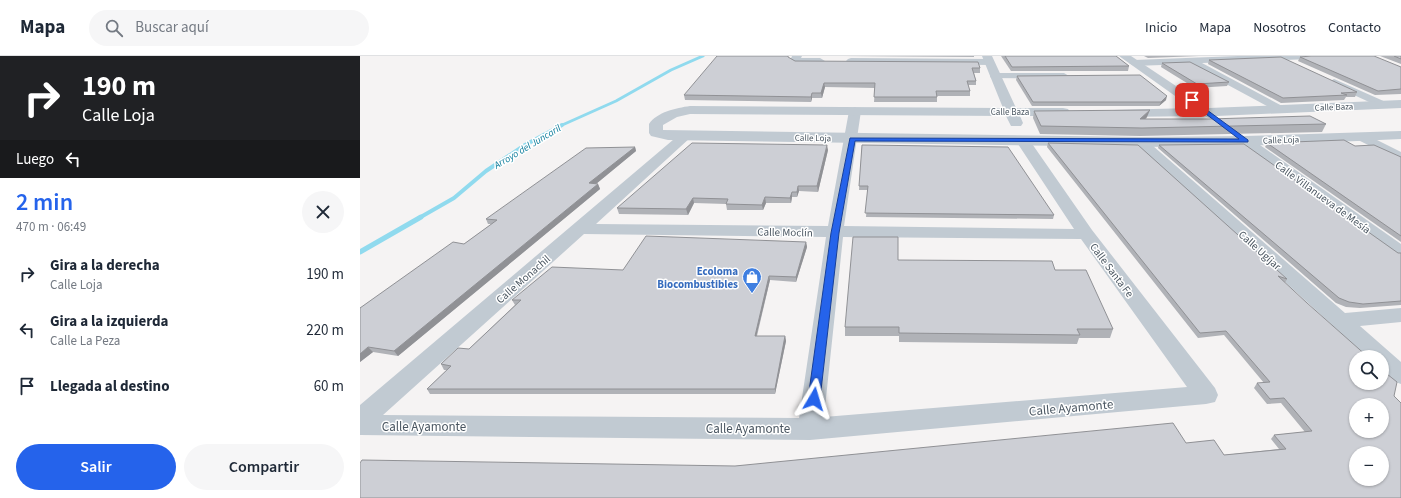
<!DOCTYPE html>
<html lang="es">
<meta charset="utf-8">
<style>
:root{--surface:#fff;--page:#f6f6f7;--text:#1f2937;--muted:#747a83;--line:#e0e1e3;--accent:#2563eb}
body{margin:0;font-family:"Source Sans 3",sans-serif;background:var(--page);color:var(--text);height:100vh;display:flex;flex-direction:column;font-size:15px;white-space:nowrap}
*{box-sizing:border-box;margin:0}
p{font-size:13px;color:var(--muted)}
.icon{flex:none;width:22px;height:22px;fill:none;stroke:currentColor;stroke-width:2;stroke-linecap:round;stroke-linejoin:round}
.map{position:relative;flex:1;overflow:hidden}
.sheet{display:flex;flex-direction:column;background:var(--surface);width:360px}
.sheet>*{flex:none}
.top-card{background:#202124;color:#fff;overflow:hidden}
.buttons{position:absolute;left:989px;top:294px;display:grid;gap:8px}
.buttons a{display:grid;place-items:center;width:40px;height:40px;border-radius:50%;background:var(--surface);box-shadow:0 1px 3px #0004;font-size:20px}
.pin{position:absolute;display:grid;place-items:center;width:34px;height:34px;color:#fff;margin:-17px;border-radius:8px;box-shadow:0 2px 6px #0006}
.me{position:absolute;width:44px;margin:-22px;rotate:7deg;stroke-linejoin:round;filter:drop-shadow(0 0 3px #0008)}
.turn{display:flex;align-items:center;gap:14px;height:84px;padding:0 16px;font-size:18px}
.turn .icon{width:52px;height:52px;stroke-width:2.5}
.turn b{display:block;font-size:28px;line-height:34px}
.then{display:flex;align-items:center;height:38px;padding:0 16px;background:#0003;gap:8px;font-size:15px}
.round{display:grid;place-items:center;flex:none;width:42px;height:42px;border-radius:21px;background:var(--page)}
.summary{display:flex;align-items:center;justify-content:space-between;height:68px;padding:0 16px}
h1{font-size:24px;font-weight:600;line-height:30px;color:var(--accent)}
.primary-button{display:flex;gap:8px;margin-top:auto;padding:8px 16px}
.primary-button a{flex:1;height:46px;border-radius:24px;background:var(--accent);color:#fff;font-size:16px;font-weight:600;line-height:46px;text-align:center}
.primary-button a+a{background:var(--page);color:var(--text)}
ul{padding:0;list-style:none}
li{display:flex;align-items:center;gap:12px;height:56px;padding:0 16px}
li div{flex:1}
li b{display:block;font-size:15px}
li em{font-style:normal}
header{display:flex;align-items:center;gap:24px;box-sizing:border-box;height:56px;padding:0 20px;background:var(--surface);border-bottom:1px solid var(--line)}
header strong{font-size:19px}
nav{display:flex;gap:22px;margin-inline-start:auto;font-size:14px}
.search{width:280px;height:36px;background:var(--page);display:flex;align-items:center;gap:10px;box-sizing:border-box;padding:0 14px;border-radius:22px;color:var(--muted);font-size:15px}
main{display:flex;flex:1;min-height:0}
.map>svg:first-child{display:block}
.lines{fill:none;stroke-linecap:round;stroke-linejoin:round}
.stream-far2{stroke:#90daee;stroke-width:3}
.stream-far1{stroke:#90daee;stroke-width:4}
.stream{stroke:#90daee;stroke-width:5}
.minor{fill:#c1cad2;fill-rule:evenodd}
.tertiary{fill:#c1cad2;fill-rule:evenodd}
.wall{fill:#b0b2b7}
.shaded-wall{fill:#909195}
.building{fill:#cdcfd5;stroke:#909195;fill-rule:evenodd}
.route{fill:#2563eb;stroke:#184099}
.labels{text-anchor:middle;stroke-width:3;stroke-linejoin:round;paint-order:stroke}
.far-street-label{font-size:9px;fill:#4a5661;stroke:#fff}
.far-water-label{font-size:10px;font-style:italic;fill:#0c7c9b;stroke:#fff}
.street-label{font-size:11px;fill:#4a5661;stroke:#fff}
.shop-label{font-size:11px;font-weight:bold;fill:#366cbe;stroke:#fff;text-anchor:end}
.near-street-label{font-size:13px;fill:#4a5661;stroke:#fff}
</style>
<header>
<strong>Mapa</strong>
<div class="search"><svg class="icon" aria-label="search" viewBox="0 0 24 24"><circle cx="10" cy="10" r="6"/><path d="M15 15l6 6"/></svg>Buscar aquí</div>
<nav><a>Inicio</a><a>Mapa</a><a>Nosotros</a><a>Contacto</a></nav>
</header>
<main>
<section class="sheet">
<div class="top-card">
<div class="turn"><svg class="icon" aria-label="right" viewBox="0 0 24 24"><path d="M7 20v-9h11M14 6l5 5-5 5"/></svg><div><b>190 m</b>Calle Loja</div></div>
<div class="then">Luego<svg class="icon" aria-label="left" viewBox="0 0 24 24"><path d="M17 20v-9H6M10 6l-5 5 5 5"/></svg></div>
</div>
<div class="summary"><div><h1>2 min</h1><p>470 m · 06:49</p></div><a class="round"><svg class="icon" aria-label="close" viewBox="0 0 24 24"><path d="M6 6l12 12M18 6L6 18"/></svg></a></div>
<ul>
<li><svg class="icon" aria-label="right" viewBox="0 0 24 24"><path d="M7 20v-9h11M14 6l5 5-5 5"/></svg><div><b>Gira a la derecha</b><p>Calle Loja</p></div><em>190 m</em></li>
<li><svg class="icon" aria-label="left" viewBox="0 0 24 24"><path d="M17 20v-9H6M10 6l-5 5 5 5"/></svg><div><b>Gira a la izquierda</b><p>Calle La Peza</p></div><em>220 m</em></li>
<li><svg class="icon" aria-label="arrive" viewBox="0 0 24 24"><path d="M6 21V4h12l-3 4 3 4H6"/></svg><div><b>Llegada al destino</b></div><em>60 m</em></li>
</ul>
<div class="primary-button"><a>Salir</a><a>Compartir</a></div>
</section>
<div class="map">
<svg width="1041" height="442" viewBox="0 0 1041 442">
<rect width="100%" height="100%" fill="#f5f3f3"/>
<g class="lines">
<polyline class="stream-far2" points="200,70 256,45 311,14 343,0"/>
<polyline class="stream-far1" points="59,162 94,142 126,115 165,89 202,69"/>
<polyline class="stream" points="0,196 61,161"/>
<g class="minor">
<path d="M432 0H442L441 2H460L465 5C460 10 435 10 430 5Z"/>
<polygon points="878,0 956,0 951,3 842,7 924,51 926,53 920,57 829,8 774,10 769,7 774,4"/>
<polygon points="491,2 629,3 634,6 629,9 488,7 486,5 488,3"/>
<polygon points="635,17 704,17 709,20 704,23 631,22 630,20"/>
<polygon points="974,23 1028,47 1030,49 1028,51 1020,51 970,28 969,26"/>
<path d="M495 51 501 55 484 170 714 173 656 85 658 82H668L732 174 855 332 858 339 855 346 846 348 450 384 0 379V349L320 78H330L331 81 236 168 468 170 489 55ZM224 178 466 181 439 362 23 359ZM483 181 721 183 827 331 464 361Z"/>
<polygon points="1003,77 1041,96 1041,105 998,84 997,81 998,78"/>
<polygon points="885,81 890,82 1041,188 1041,201 1035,200 880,88 878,85 880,82"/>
<polygon points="780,82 785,83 985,257 1041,252 1041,266 1000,270 1041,306 1041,328 1033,325 1022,315 1022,301 1007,301 775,89 773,86 775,83"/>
</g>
<g class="tertiary">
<path d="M622 0H632L656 52H703L708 53 710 56 708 59 703 60H660L663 67 661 70H651L646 60 330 58 317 61 303 69V74L780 81 885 80 1041 75V83L885 90 780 91 308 84 291 80 289 77V68C297 56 316 52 330 50L643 52Z"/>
<polygon points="759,0 771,0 849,52 1041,44 1041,52 857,60 851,63 844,60 759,61 754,60 752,57 754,54 832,52"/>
</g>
</g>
<g class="wall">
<polygon points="483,0 614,0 614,1"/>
<polygon points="641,0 756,0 769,10 768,15 651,15"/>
<polygon points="784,0 839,0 788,2"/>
<polygon points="1020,0 1041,0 1041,8"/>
<polygon points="940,1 1041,11 1041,38 1015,39 938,5"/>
<polygon points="430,2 435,5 620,12 620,17 614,17 616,25 616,29 608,29 610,35 610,40 577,40 577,46 514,46 515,32 465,31 462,42 452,42 451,46 325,44 324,39"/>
<polygon points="849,4 997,36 995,41 986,41 984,44 921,47 848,8"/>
<polygon points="802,7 869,26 867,30 835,32 801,11"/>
<polygon points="657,20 806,44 799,50 672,50 656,24"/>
<polygon points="674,55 787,61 786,63 966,68 962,76 780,80 680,78 673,62"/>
<polygon points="688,87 927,223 925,227 1034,340 1041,442 375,410 826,387 864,399 919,393 911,383 914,379 945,376 921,347 907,348 894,332 897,327 904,327 864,279 838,282 687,91"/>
<polygon points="907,87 995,90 1041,101 1041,186 905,91"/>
<polygon points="502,89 694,159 693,163 506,161 508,134 499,134"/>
<polygon points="799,89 1038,197 1041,197 1041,249 1000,252 986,251 976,247 798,92"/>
<polygon points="275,91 276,95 236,128 238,128 240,133 38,300 13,296 0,306 0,252 104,188 132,168 128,168 126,163"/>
<polygon points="468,94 458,136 439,135 437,141 432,141 431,147 406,147 403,154 367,154 366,148 334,147 328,159 259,158 257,152"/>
<polygon points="446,186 447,191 436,226 410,224 397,280 425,280 426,285 415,338 70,338 67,333 87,314 84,314 81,308 109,293 155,249 152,244"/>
<polygon points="538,204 695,214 753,273 750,282 719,282 717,288 539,286 539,280 485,280 485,271"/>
</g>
<g class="shaded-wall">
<polygon points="464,27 465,31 462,42 461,37"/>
<polygon points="452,37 452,42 451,46 451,41"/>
<polygon points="807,40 806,44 799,50 801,46"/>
<polygon points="790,54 787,61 777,70 780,63"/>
<polygon points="467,89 468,94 458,136 457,130"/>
<polygon points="275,91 276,95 231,132 229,127"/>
<polygon points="238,128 240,133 38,300 34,295"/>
<polygon points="438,130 439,135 437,141 437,136"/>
<polygon points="432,136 432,141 431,147 430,142"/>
<polygon points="405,141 406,147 403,154 402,149"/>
<polygon points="333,142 334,147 328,159 326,153"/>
<polygon points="446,186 447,191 436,226 436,221"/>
<polygon points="409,220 410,224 395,285 395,280"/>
<polygon points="425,280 426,285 415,338 415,333"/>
<polygon points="8,291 13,296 0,306 0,298"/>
</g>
<g class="building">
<polygon points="357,0 428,0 428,1 435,5 618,6 620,12 612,12 616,25 607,25 610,35 576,35 577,41 514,41 515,27 464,27 461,37 452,37 451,41 324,39"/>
<polygon points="645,0 756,0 769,10 652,11"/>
<polygon points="951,0 1014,0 1041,11 1041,33 1018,35 940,1"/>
<polygon points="1034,0 1041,0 1041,3"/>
<polygon points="921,1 997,36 981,37 987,39 923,42 849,4"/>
<polygon points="830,6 869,26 837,28 802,7"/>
<polygon points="780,19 807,40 801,46 673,46 657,20"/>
<polygon points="790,54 780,63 849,63 950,60 966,68 782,72 681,70 674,55"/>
<polygon points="984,84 995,90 1014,89 1041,101 1041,180 907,87"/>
<polygon points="332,87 467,89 457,130 438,130 437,136 432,136 430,142 405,141 402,149 366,148 368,143 333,142 326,153 257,152"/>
<path d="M688 87 778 89 927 223 918 220 947 247 1008 301H996V327H1022V314L1037 326 1034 340 1041 347V442H0V407L2 404 375 410 813 367 826 387 854 384 864 399 926 393 914 379 952 375 924 342 910 343 897 327 910 326 866 275 840 277ZM996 349H1022V375H996ZM996 397H1022V423H996Z"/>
<polygon points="884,88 1038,197 1041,197 1041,245 1003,248 989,246 979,242 799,89"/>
<polygon points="502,89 648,91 694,159 505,157 508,130 499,130"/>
<polygon points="275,91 229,127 238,128 34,295 8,291 0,298 0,252 93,186 104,188 137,164 126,163 226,92"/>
<polygon points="286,180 446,186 436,221 409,220 395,280 425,280 415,333 67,333 91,310 81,308 98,292 109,293 161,244 152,244 192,211 263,214"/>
<polygon points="493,181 538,181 538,204 692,205 695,214 726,214 753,273 717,273 720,279 539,277 539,271 485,271"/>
</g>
<polygon class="route" points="832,43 888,84 888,86 495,85 479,177 460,343 458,346 450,346 448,343 471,177 490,82 879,83 830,46"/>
<defs>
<symbol id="shop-pin" viewBox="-11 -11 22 30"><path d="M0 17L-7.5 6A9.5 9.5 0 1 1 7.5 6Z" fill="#3f7fe0" stroke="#fff"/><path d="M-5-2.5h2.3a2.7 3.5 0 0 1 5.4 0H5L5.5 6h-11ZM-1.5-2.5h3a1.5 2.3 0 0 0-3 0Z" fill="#fff"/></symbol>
</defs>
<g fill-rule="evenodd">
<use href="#shop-pin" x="381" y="210" width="22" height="30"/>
</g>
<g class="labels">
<g class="far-street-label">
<text transform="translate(974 51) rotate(-2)" y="3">Calle Baza</text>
<text x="650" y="59">Calle Baza</text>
<text transform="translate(453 82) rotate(1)" y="3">Calle Loja</text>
<text transform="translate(921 84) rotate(-2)" y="3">Calle Loja</text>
</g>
<g class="far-water-label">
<text transform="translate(167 90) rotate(-31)" y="4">Arroyo del Juncaril</text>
</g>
<g class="street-label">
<text transform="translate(963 141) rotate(36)" y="4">Calle Villanueva de Mesía</text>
<text transform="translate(425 176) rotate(1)" y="4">Calle Moclín</text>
<text transform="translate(900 194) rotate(42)" y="4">Calle Ugíjar</text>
<text transform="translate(752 214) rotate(53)" y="4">Calle Santa Fe</text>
<text transform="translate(163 223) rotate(-41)" y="4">Calle Monachil</text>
</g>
<g class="shop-label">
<text x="378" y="219">Ecoloma<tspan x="378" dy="13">Biocombustibles</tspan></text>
</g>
<g class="near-street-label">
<text transform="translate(711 351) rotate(-5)" y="5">Calle Ayamonte</text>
<text x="64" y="375">Calle Ayamonte</text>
<text x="388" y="377">Calle Ayamonte</text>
</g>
</g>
</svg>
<div class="buttons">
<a><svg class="icon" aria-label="search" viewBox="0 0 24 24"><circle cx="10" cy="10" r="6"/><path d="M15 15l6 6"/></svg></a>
<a>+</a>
<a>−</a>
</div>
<div class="pin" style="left:832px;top:44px;background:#d93025"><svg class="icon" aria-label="arrive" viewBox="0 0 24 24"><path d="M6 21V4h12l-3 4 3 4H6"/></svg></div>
<svg class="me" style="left:454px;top:343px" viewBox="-20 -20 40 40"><path d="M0-17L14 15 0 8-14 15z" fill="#2563eb" stroke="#fff" stroke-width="4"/></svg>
</div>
</main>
